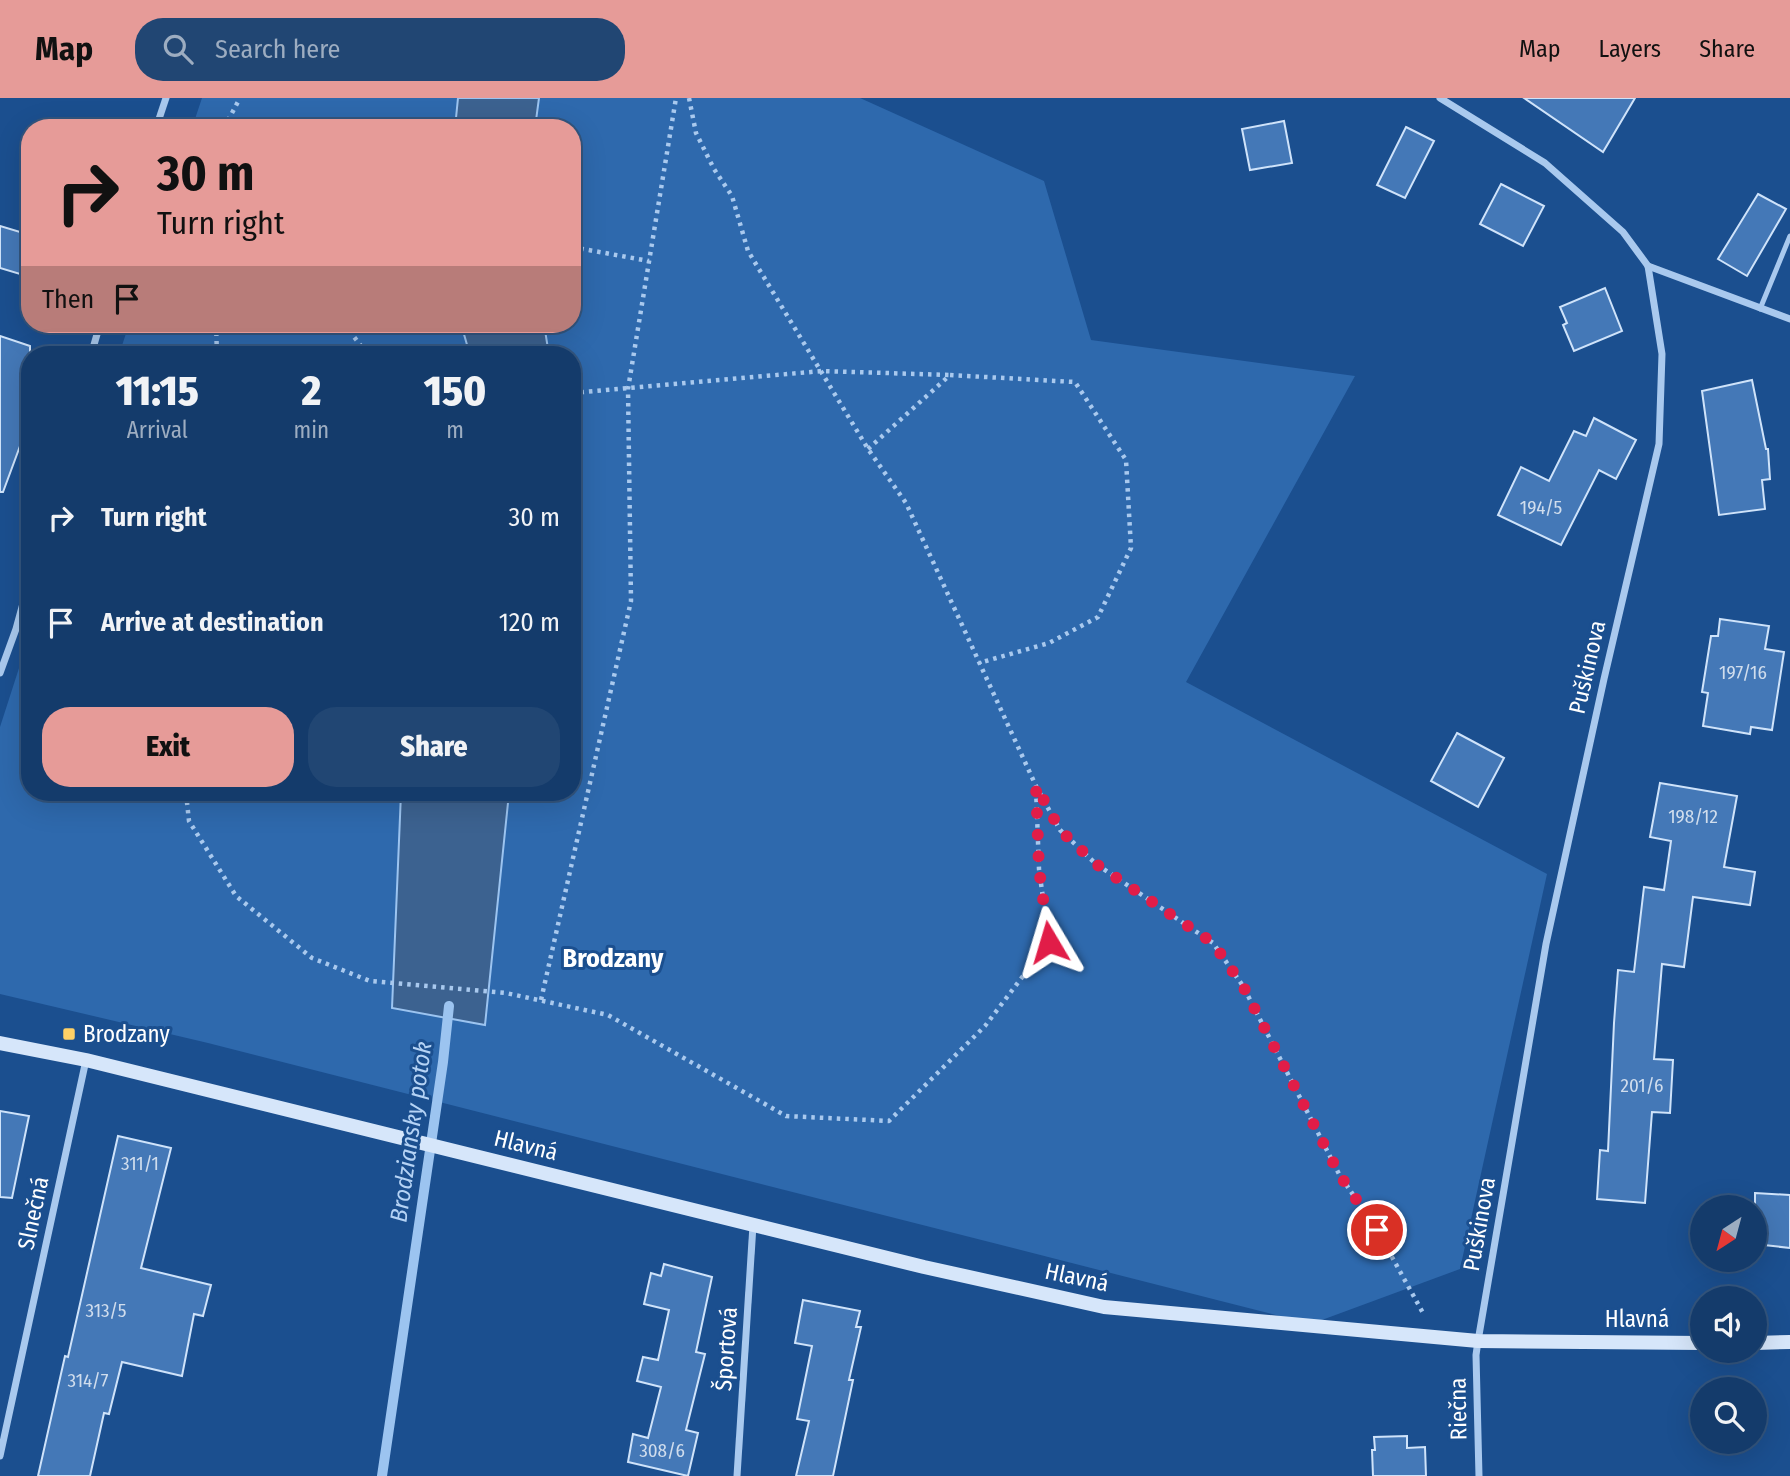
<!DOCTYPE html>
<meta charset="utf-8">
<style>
:root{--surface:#143b6b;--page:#214673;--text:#f1f3f6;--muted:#9dadc1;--line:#33557e;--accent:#e69b98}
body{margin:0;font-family:"Fira Sans Condensed",sans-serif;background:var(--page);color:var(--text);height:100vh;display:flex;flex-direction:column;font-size:26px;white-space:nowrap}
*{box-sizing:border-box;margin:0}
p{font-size:23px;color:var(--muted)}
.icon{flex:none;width:38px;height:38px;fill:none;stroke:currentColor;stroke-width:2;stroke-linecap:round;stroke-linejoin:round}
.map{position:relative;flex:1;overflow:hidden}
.drawer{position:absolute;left:21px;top:248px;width:560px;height:455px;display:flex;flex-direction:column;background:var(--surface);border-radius:28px;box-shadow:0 7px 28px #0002,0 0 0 2px var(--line)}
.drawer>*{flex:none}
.guide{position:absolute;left:21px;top:21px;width:560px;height:214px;border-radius:28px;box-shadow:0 7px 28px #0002,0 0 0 2px var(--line);background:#e69b98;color:#111;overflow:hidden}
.needle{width:46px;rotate:216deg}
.buttons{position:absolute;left:1690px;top:1097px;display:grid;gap:14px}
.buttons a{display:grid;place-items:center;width:77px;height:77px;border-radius:50%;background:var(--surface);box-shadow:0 7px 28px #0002,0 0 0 2px var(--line);font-size:35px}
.pin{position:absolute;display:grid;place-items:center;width:60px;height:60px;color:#fff;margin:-30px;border:4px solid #fff;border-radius:50%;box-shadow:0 2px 7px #0007}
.me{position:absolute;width:77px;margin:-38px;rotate:353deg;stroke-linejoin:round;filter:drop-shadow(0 0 5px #0008)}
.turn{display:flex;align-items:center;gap:24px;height:147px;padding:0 21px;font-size:32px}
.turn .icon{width:91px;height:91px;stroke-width:2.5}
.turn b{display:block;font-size:49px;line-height:60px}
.then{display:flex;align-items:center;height:66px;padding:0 21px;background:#0003;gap:14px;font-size:26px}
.eta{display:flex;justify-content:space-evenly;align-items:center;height:119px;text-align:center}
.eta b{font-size:42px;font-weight:800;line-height:49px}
.cta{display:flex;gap:14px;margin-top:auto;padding:14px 21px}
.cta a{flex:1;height:80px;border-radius:28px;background:var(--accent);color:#111;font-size:28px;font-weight:800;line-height:80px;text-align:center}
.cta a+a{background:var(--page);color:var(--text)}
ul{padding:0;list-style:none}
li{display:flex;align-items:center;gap:21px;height:105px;padding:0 21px}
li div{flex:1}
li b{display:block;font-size:26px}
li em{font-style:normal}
header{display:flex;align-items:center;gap:42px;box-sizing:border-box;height:98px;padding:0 35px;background:var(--accent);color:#111}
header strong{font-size:33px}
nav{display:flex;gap:38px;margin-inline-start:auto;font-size:24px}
.search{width:490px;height:63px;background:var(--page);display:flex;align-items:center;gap:18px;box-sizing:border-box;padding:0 24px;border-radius:28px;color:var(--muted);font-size:26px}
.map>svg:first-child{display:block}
.green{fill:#2e69ad}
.water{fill:#3c6290;stroke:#9cc4f0;stroke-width:2}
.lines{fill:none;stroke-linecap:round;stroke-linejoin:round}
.stream{stroke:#9cc4f0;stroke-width:10}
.building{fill:#4478b7;stroke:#cfe3fa;stroke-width:2}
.path{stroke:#a9c9ee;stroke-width:4.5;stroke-dasharray:3.5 5;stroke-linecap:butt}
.lane{stroke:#a9c9ee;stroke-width:5}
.street{stroke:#a9c9ee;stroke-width:7}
.secondary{stroke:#d6e6fa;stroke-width:14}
.route{stroke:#e11d48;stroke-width:12;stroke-dasharray:0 21.6}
.poi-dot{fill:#ffd166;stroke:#1b4f8f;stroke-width:2.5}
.labels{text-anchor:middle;stroke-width:6;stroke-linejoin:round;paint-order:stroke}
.number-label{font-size:19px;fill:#d0dded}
.street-label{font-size:23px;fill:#fff;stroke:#1b4f8f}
.poi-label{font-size:23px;fill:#fff;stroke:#1b4f8f;text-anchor:start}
.water-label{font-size:24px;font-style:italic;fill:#b5d3f5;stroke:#1b4f8f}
.quarter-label{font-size:26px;font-weight:bold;fill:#fff;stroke:#1b4f8f}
</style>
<header>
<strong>Map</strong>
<div class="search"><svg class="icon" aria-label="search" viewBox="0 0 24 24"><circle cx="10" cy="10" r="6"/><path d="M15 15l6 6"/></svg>Search here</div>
<nav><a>Map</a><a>Layers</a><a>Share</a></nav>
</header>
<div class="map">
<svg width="1790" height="1378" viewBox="0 0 1790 1378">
<rect width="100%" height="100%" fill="#1b4f8f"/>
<polygon class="green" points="202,0 860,0 1044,83 1091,242 1355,278 1186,584 1547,776 1460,1171 1311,1226 208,945 0,896 0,629 30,536 30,695 572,695 572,257 119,257 129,226 572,226 572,30 192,30"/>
<g class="water">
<polygon points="458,0 539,0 535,30 455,30"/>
<polygon points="461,226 544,226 549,257 470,257"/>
<polygon points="401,695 509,695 485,927 392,910"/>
</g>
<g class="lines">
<polyline class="stream" points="382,1378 443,964 449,908"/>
</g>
<g class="building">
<polygon points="1524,0 1635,0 1603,54"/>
<polygon points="1284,23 1292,65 1250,72 1242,31"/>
<polygon points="1406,29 1434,43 1405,100 1377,87"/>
<polygon points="1501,86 1544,108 1523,148 1480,126"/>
<polygon points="1758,96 1786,111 1747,178 1718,161"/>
<polygon points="0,128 30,137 30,179 0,170"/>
<polygon points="1605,190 1622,233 1574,253 1563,227 1567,225 1560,209"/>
<polygon points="0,238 30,248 30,321 3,394 0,394"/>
<polygon points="1752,282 1766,351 1768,351 1770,381 1762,382 1765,411 1719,417 1702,293"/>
<polygon points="1594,320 1636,342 1616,381 1599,372 1561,447 1498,417 1521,369 1549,383 1574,333 1586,338"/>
<polygon points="1720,521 1769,528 1765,551 1784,554 1772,632 1751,629 1750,636 1703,628 1708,595 1702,594 1711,538 1718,538"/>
<polygon points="1457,635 1504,660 1478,709 1431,683"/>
<polygon points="1660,685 1737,698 1724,769 1755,774 1750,807 1693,799 1684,869 1662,866 1654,961 1673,962 1670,1015 1652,1014 1645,1105 1597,1101 1600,1052 1608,1053 1614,925 1618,872 1634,874 1644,789 1664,792 1671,743 1650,739"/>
<polygon points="0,1013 29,1018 12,1100 0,1099"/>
<polygon points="118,1038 171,1050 141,1170 211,1187 203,1218 194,1216 182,1278 122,1264 109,1316 104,1315 90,1378 38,1378 65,1258 68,1259"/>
<polygon points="1755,1095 1790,1097 1790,1150 1755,1146"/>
<polygon points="664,1166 712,1179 696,1254 705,1256 686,1332 698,1335 688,1378 628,1364 633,1336 648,1340 661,1289 637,1283 643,1259 658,1262 669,1212 644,1206 651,1175 661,1178"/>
<polygon points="803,1202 860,1213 856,1229 861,1229 849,1282 853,1282 833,1378 796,1378 809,1323 797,1321 812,1248 795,1245"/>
<polygon points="1407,1338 1407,1350 1425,1349 1426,1378 1373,1378 1372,1352 1375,1352 1374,1339"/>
</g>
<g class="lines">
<g class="path">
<polyline points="689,0 696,35 714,71 732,98 748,153 868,351 906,405 1036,688 1060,732 1096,766 1213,845 1243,888 1339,1076 1377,1132 1423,1215"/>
<polyline points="224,30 240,0"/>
<polyline points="572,149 649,163"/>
<polyline points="216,226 217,257"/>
<polyline points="344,226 368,257"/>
<polyline points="572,295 822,273 949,277"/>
<polyline points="868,351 950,277 1075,284 1126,362 1131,450 1098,519 1049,545 979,565"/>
<polyline points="186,695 189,723 236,798 312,860 370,883 506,895 608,917 786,1018 889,1023 985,928 1049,844 1039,771 1036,690"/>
<polyline points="541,902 631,503 628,291 676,0"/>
</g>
<polyline class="lane" points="1760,211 1790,138"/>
<g class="street">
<polyline points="1440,0 1545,65 1623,134 1648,168 1662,256 1659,346 1604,581 1546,846 1478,1243 1476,1257 1479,1378"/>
<polyline points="156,30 166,0"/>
<polyline points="1648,168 1790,221"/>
<polyline points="91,257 100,226"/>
<polyline points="0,575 16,531 30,480"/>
<polyline points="0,1358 86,962"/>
<polyline points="737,1378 753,1127"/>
</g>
<g class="secondary">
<polyline points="0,945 86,962 924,1169 1104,1209 1478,1243 1703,1245"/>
<polyline points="1755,1245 1790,1244"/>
</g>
</g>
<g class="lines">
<polyline class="route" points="1049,844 1039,771 1036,688 1060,732 1096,766 1213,845 1243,888 1339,1076 1377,1132"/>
</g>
<rect class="poi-dot" x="62" y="929" width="14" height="14" rx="3.5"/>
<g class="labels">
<g class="number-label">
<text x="1541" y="416">194/5</text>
<text x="1743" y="581">197/16</text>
<text x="1693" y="725">198/12</text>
<text x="1642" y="994">201/6</text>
<text x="140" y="1072">311/1</text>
<text x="106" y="1219">313/5</text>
<text x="88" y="1289">314/7</text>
<text x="662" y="1359">308/6</text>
</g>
<g class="street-label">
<text transform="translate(1587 569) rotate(-77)" y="8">Puškinova</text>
<text transform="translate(526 1047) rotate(14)" y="8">Hlavná</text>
<text transform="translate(33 1115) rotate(-78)" y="8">Slnečná</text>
<text transform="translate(1479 1126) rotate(-80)" y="8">Puškinova</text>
<text transform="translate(1077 1179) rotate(12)" y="8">Hlavná</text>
<text x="1637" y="1229">Hlavná</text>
<text transform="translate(726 1251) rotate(-86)" y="8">Športová</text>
<text transform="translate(1458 1311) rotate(-91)" y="8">Riečna</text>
</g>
<g class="poi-label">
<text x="83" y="944">Brodzany</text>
</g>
<g class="water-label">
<text transform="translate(411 1034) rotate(-82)" y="8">Brodziansky potok</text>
</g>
<g class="quarter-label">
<text x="613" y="869">Brodzany</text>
</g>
</g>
</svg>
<div class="buttons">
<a><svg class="needle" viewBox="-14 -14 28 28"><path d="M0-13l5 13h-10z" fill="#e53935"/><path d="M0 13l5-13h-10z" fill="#9dadc1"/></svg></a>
<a><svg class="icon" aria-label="sound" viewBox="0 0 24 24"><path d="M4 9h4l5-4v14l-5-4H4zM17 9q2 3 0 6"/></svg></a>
<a><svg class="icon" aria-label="search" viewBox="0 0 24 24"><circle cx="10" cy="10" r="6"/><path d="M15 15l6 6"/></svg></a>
</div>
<div class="pin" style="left:1377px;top:1132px;background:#d93025"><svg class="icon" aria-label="arrive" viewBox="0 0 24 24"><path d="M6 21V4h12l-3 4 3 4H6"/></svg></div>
<svg class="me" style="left:1049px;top:844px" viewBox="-20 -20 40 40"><path d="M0-17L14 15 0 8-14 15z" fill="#e11d48" stroke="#fff" stroke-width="4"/></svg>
<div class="guide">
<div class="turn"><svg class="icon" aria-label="right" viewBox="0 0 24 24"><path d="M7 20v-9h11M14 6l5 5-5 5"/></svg><div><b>30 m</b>Turn right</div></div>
<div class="then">Then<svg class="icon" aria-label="arrive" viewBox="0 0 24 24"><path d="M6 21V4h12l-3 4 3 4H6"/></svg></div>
</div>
<section class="drawer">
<div class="eta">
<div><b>11:15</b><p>Arrival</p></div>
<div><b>2</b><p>min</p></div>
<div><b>150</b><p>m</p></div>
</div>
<ul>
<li><svg class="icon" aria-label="right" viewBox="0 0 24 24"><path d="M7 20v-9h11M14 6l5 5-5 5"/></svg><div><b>Turn right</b></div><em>30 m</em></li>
<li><svg class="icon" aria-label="arrive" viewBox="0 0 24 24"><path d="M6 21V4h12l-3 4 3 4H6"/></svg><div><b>Arrive at destination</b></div><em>120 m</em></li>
</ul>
<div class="cta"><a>Exit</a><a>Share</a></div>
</section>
</div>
